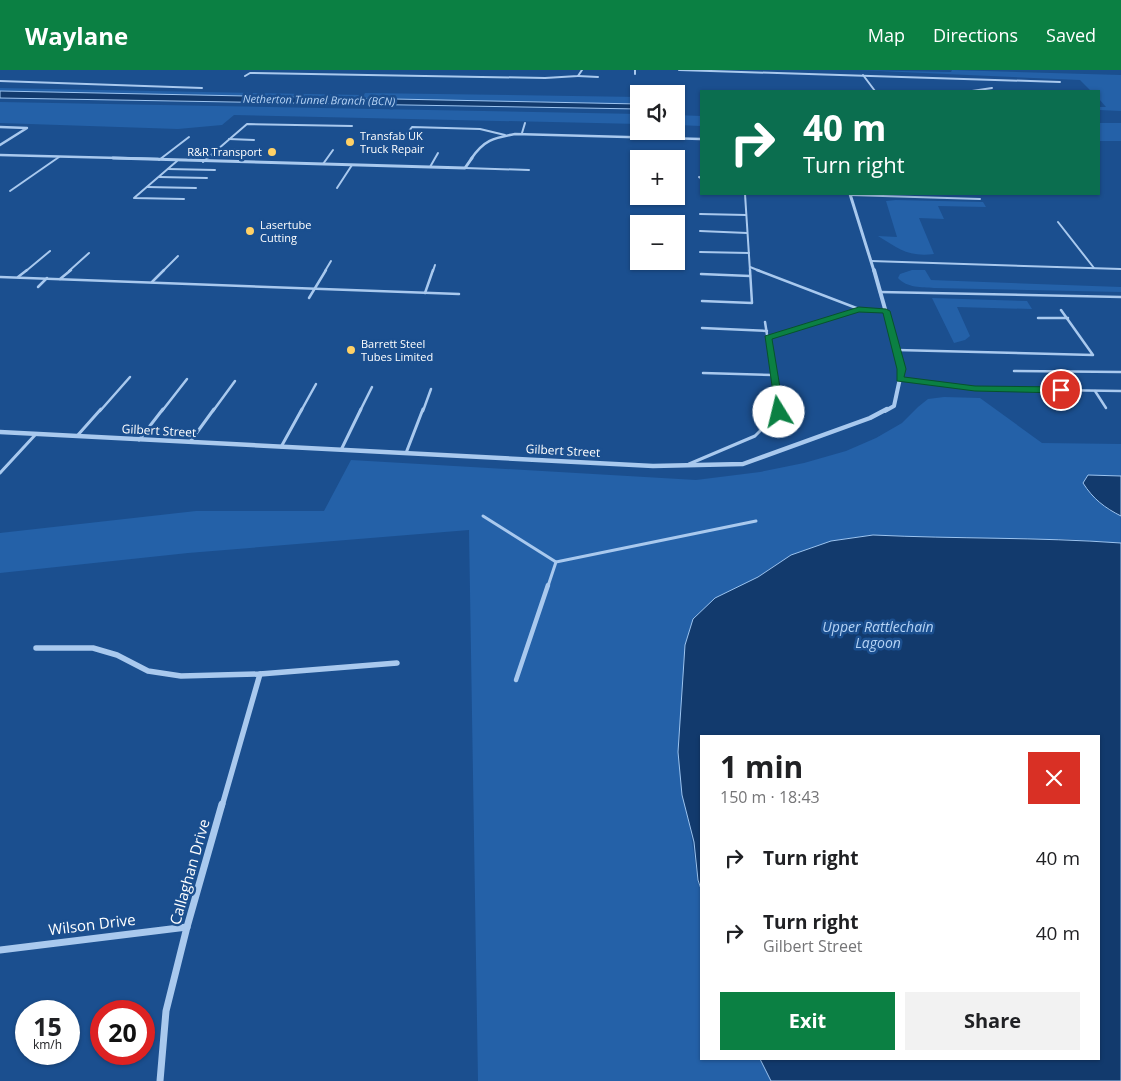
<!DOCTYPE html>
<meta charset="utf-8">
<style>
:root{--surface:#fff;--page:#f2f2f2;--text:#202124;--muted:#757577;--accent:#0b8043}
body{margin:0;font-family:"Open Sans",sans-serif;background:var(--page);color:var(--text);height:100vh;display:flex;flex-direction:column;font-size:19px;white-space:nowrap}
*{box-sizing:border-box;margin:0}
p{font-size:16px;color:var(--muted)}
.icon{flex:none;width:28px;height:28px;fill:none;stroke:currentColor;stroke-width:2;stroke-linecap:round;stroke-linejoin:round}
.map{position:relative;flex:1;overflow:hidden}
.drawer{position:absolute;left:700px;top:665px;width:400px;height:325px;display:flex;flex-direction:column;background:var(--surface);border-radius:0px;box-shadow:0 1px 4px #0004}
.drawer>*{flex:none}
.banner{position:absolute;left:700px;top:20px;width:400px;height:105px;border-radius:0px;box-shadow:0 1px 4px #0004;background:#0b6e4f;color:#fff;overflow:hidden}
.tools{position:absolute;left:630px;top:15px;display:grid;gap:10px}
.tools a{display:grid;place-items:center;width:55px;height:55px;border-radius:0px;background:var(--surface);box-shadow:0 1px 4px #0004;font-size:25px}
.speed{position:absolute;left:15px;top:930px;display:flex;gap:10px;font-size:25px;font-weight:700;text-align:center}
.speed>*{display:grid;place-content:center;width:65px;height:65px;border-radius:50%;background:var(--surface);box-shadow:0 1px 4px #0004;line-height:1}
.speed small{font-size:12px;font-weight:400}
.speed .limit{border:8px solid #d22;background:#fff;color:#111}
.pin{position:absolute;display:grid;place-items:center;width:42px;height:42px;color:#fff;margin:-21px;border:2px solid #fff;border-radius:50%;box-shadow:0 1px 5px #0007}
.me{position:absolute;width:55px;margin:-28px;rotate:351deg;stroke-linejoin:round;filter:drop-shadow(0 0 4px #0008)}
.turn{display:flex;align-items:center;gap:18px;height:105px;padding:0 20px;font-size:22px}
.turn .icon{width:65px;height:65px;stroke-width:2.5}
.turn b{display:block;font-size:35px;line-height:42px}
.round{display:grid;place-items:center;flex:none;width:52px;height:52px;border-radius:0px;background:var(--page)}
.overview{display:flex;align-items:center;justify-content:space-between;height:85px;padding:0 20px}
h1{font-size:30px;font-weight:700;line-height:38px}
.cta{display:flex;gap:10px;margin-top:auto;padding:10px 20px}
.cta a{flex:1;height:58px;border-radius:0px;background:var(--accent);color:#fff;font-size:20px;font-weight:700;line-height:58px;text-align:center}
.cta a+a{background:var(--page);color:var(--text)}
ul{padding:0;list-style:none}
li{display:flex;align-items:center;gap:15px;height:75px;padding:0 20px}
li div{flex:1}
li b{display:block;font-size:19px}
li em{font-style:normal}
header{display:flex;align-items:center;gap:30px;box-sizing:border-box;height:70px;padding:0 25px;background:var(--accent);color:#fff}
header strong{font-size:24px}
nav{display:flex;gap:28px;margin-inline-start:auto;font-size:18px}
.map>svg:first-child{display:block}
.green{fill:#2461a8}
.water{fill:#123a6d;stroke:#9cc4f0}
.lines{fill:none;stroke-linecap:round;stroke-linejoin:round}
.service-far3{stroke:#a9c9ee;stroke-width:2}
.service-far2{stroke:#a9c9ee;stroke-width:2.5}
.service-far1{stroke:#a9c9ee;stroke-width:3}
.service{stroke:#a9c9ee;stroke-width:4.5}
.minor-far5{stroke:#a9c9ee;stroke-width:2.5}
.minor-far4{stroke:#a9c9ee;stroke-width:3}
.minor-far3{stroke:#a9c9ee;stroke-width:4}
.minor-far2{stroke:#a9c9ee;stroke-width:4.5}
.minor-far1{stroke:#a9c9ee;stroke-width:5.5}
.minor{stroke:#a9c9ee;stroke-width:7}
.route{fill:#0b8043;stroke:#07532c}
.poi-dot{fill:#ffd166;stroke:#1b4f8f;stroke-width:2}
.labels{text-anchor:middle;stroke-width:5;stroke-linejoin:round;paint-order:stroke}
.far-water-label{font-size:11px;font-style:italic;fill:#b5d3f5;stroke:#1b4f8f}
.far-poi-label{font-size:11px;fill:#fff;stroke:#1b4f8f;text-anchor:start}
.street-label{font-size:12px;fill:#fff;stroke:#1b4f8f}
.water-label{font-size:14px;font-style:italic;fill:#b5d3f5;stroke:#1b4f8f}
.near-street-label{font-size:15px;fill:#fff;stroke:#1b4f8f}
</style>
<header>
<strong>Waylane</strong>
<nav><a>Map</a><a>Directions</a><a>Saved</a></nav>
</header>
<div class="map">
<svg width="1121" height="1011" viewBox="0 0 1121 1011">
<rect width="100%" height="100%" fill="#1b4f8f"/>
<g class="green">
<polygon points="857,0 951,2 952,0 1121,5 1121,41 1099,40 1099,37 1106,37 1099,29 1099,21 1091,21 1080,10"/>
<polygon points="0,18 364,25 365,23 639,27 639,34 0,21"/>
<polygon points="0,32 639,44 639,54 234,45 222,55 178,59 0,53"/>
<polygon points="676,45 701,46 701,56 676,55"/>
<rect x="1099" y="53" width="22" height="18"/>
<path d="M896 130 983 132 986 137 938 136 944 149 919 148 934 184C908 187 899 179 878 166L897 167 886 131Z"/>
<path d="M912 200H925L931 210 1121 217V222L934 218C922 217 907 218 898 208L900 204Z"/>
<polygon points="932,228 1027,231 1032,239 957,237 970,266 965,270 954,273"/>
<polygon points="944,327 980,328 1042,373 1121,374 1121,406 1088,405 1107,439 1121,446 1121,473 1064,469 951,469 873,465 831,471 791,485 693,549 685,575 678,682 698,810 701,819 701,989 760,989 771,1011 478,1011 469,460 188,483 0,503 0,463 196,441 324,441 351,390 696,410 760,402 804,393 846,381 876,368 902,353 918,337 928,329"/>
</g>
<g class="water">
<polygon points="0,21 639,34 639,39 0,28"/>
<path d="M1088 405 1121 406V446C1105 438 1093 429 1083 413Z"/>
<path d="M873 465C956 469 1038 467 1121 473V1011H771L760 989H1099V666H701V819L698 810 694 772 682 725 678 682 685 575 693 549 715 528 758 507 791 485 831 471Z"/>
</g>
<g class="lines">
<g class="service-far3">
<polyline points="635,0 635,4"/>
<polyline points="679,0 1060,12"/>
<polyline points="863,5 875,21"/>
<polyline points="245,6 250,3 545,8 578,6 582,0"/>
<polyline points="578,6 598,7"/>
<polyline points="0,11 202,18"/>
<polyline points="972,21 992,18"/>
<polyline points="522,63 525,53"/>
<polyline points="229,69 254,70"/>
<polyline points="403,69 412,57 480,59 505,65"/>
<polyline points="218,79 244,80"/>
<polyline points="159,90 189,67"/>
<polyline points="177,91 134,128 184,129"/>
<polyline points="203,92 247,54 352,56"/>
<polyline points="323,94 333,80"/>
<polyline points="430,97 438,83"/>
<polyline points="465,98 529,100"/>
<polyline points="168,99 215,100"/>
<polyline points="159,107 207,108"/>
<polyline points="699,107 701,108"/>
<polyline points="147,117 196,118"/>
<polyline points="337,118 352,95"/>
<polyline points="10,121 59,87"/>
<polyline points="745,124 750,201"/>
<polyline points="786,124 806,124"/>
<polyline points="850,125 980,129"/>
<polyline points="700,144 746,145"/>
<polyline points="1058,152 1094,198"/>
<polyline points="700,161 747,163"/>
<polyline points="700,182 749,183"/>
<polyline points="871,191 1121,199"/>
<polyline points="750,197 760,201"/>
<polyline points="26,201 50,181"/>
<polyline points="69,201 89,183"/>
<polyline points="163,201 178,186"/>
<polyline points="325,201 331,191"/>
<polyline points="433,201 435,195"/>
</g>
<g class="service-far2">
<polyline points="757,200 859,239"/>
<polyline points="701,204 750,206"/>
<polyline points="0,207 459,224"/>
<polyline points="18,207 27,200"/>
<polyline points="60,209 71,200"/>
<polyline points="152,212 164,200"/>
<polyline points="38,217 47,208"/>
<polyline points="880,222 1121,227"/>
<polyline points="425,223 433,200"/>
<polyline points="309,228 326,200"/>
<polyline points="702,231 752,233 750,200"/>
<polyline points="1038,248 1068,248"/>
<polyline points="765,252 779,341"/>
<polyline points="702,258 767,261"/>
<polyline points="768,267 859,239 886,241"/>
<polyline points="897,280 1093,285 1061,240"/>
<polyline points="1014,301 1121,302"/>
<polyline points="703,303 773,305"/>
<polyline points="900,309 975,319 1121,321"/>
<polyline points="1095,321 1106,338"/>
<polyline points="100,341 130,307"/>
<polyline points="162,341 187,309"/>
<polyline points="213,341 235,311"/>
<polyline points="301,341 316,314"/>
<polyline points="360,341 372,317"/>
<polyline points="423,341 431,319"/>
</g>
<g class="service-far1">
<polyline points="77,366 101,339"/>
<polyline points="139,370 163,339"/>
<polyline points="190,372 214,339"/>
<polyline points="281,377 302,339"/>
<polyline points="341,380 361,339"/>
<polyline points="406,383 423,339"/>
<polyline points="689,394 755,366 779,342 779,339"/>
<polyline points="0,403 36,364"/>
<polyline points="483,446 556,492"/>
<polyline points="548,516 556,492 756,451"/>
</g>
<polyline class="service" points="516,610 548,515"/>
<g class="minor-far5">
<polyline points="0,57 27,58 0,75"/>
<polyline points="0,85 158,89"/>
<path d="M471 89C484 70 493 68 515 64L701 69"/>
</g>
<g class="minor-far4">
<polyline points="113,88 465,98 472,88"/>
<polyline points="850,124 874,201"/>
</g>
<polyline class="minor-far3" points="874,200 902,299 894,336 885,341"/>
<polyline class="minor-far2" points="0,362 653,396 743,394 870,348 887,339"/>
<g class="minor-far1">
<polyline points="36,578 93,578 117,585 148,601 181,606 260,604 397,593"/>
<polyline points="222,736 260,604"/>
</g>
<g class="minor">
<polyline points="0,880 187,857"/>
<polyline points="160,1011 166,941 187,857 222,734"/>
</g>
</g>
<polygon class="route" points="859,237 886,239 890,241 906,299 904,307 975,316 1061,317 1065,320 1061,323 975,321 897,311 897,299 883,243 859,242 772,269 784,342 782,344 776,344 765,266"/>
<g class="poi-dot">
<circle cx="350" cy="72" r="5"/>
<circle cx="272" cy="82" r="5"/>
<circle cx="250" cy="161" r="5"/>
<circle cx="351" cy="280" r="5"/>
</g>
<g class="labels">
<g class="far-water-label">
<text transform="translate(319 30) rotate(1)" y="4">Netherton Tunnel Branch (BCN)</text>
</g>
<g class="far-poi-label">
<text x="360" y="70">Transfab UK<tspan x="360" dy="13">Truck Repair</tspan></text>
<text x="262" y="86" text-anchor="end">R&amp;R Transport</text>
<text x="260" y="159">Lasertube<tspan x="260" dy="13">Cutting</tspan></text>
<text x="361" y="278">Barrett Steel<tspan x="361" dy="13">Tubes Limited</tspan></text>
</g>
<g class="street-label">
<text transform="translate(159 361) rotate(3)" y="4">Gilbert Street</text>
<text transform="translate(563 381) rotate(3)" y="4">Gilbert Street</text>
</g>
<g class="water-label">
<text x="878" y="562">Upper Rattlechain<tspan x="878" dy="16">Lagoon</tspan></text>
</g>
<g class="near-street-label">
<text transform="translate(190 802) rotate(-74)" y="5">Callaghan Drive</text>
<text transform="translate(92 855) rotate(-7)" y="5">Wilson Drive</text>
</g>
</g>
</svg>
<div class="tools">
<a><svg class="icon" aria-label="sound" viewBox="0 0 24 24"><path d="M4 9h4l5-4v14l-5-4H4zM17 9q2 3 0 6"/></svg></a>
<a>+</a>
<a>−</a>
</div>
<div class="speed"><div>15<small>km/h</small></div><div class="limit">20</div></div>
<div class="pin" style="left:1061px;top:320px;background:#d93025"><svg class="icon" aria-label="arrive" viewBox="0 0 24 24"><path d="M6 21V4h12l-3 4 3 4H6"/></svg></div>
<svg class="me" style="left:779px;top:342px" viewBox="-20 -20 40 40"><circle r="19" fill="#fff"/><path d="M0-13L10 11 0 6-10 11z" fill="#0b8043"/></svg>
<div class="banner">
<div class="turn"><svg class="icon" aria-label="right" viewBox="0 0 24 24"><path d="M7 20v-9h11M14 6l5 5-5 5"/></svg><div><b>40 m</b>Turn right</div></div>
</div>
<section class="drawer">
<div class="overview"><div><h1>1 min</h1><p>150 m · 18:43</p></div><a class="round" style="background:#d93025;color:#fff"><svg class="icon" aria-label="close" viewBox="0 0 24 24"><path d="M6 6l12 12M18 6L6 18"/></svg></a></div>
<ul>
<li><svg class="icon" aria-label="right" viewBox="0 0 24 24"><path d="M7 20v-9h11M14 6l5 5-5 5"/></svg><div><b>Turn right</b></div><em>40 m</em></li>
<li><svg class="icon" aria-label="right" viewBox="0 0 24 24"><path d="M7 20v-9h11M14 6l5 5-5 5"/></svg><div><b>Turn right</b><p>Gilbert Street</p></div><em>40 m</em></li>
</ul>
<div class="cta"><a>Exit</a><a>Share</a></div>
</section>
</div>
